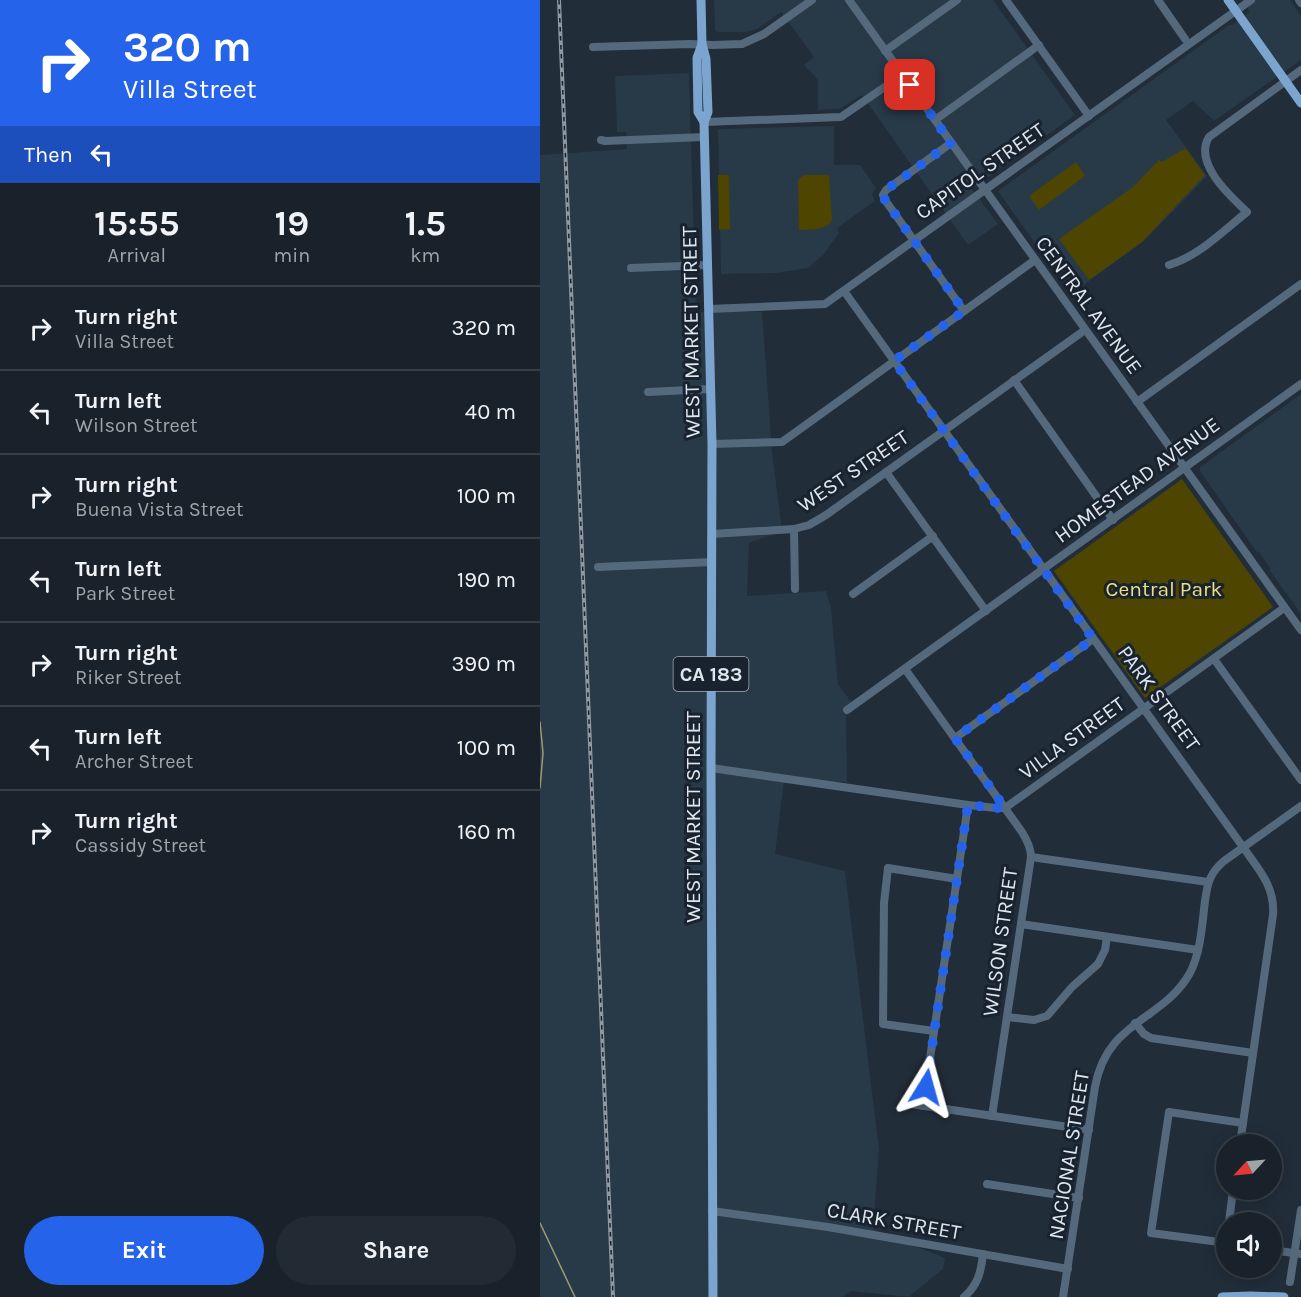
<!DOCTYPE html>
<style>
:root{--surface:#19222b;--page:#222a33;--text:#f1f3f6;--muted:#9fa4a9;--line:#373f47;--accent:#2563eb}
body{margin:0;font-family:Karla,sans-serif;background:var(--page);color:var(--text);height:100vh;display:flex;flex-direction:column;font-size:22px;white-space:nowrap}
*{box-sizing:border-box;margin:0}
p{font-size:20px;color:var(--muted)}
.icon{flex:none;width:33px;height:33px;fill:none;stroke:currentColor;stroke-width:2;stroke-linecap:round;stroke-linejoin:round}
.map{position:relative;flex:1;overflow:hidden}
.drawer{display:flex;flex-direction:column;background:var(--surface);width:540px}
.drawer>*{flex:none}
.hud{background:#2563eb;color:#fff;overflow:hidden}
.needle{width:39px;rotate:244deg}
.buttons{position:absolute;left:676px;top:1134px;display:grid;gap:12px}
.buttons a{display:grid;place-items:center;width:66px;height:66px;border-radius:50%;background:var(--surface);box-shadow:0 3px 15px #0003,0 0 0 2px var(--line);font-size:30px}
.pin{position:absolute;display:grid;place-items:center;width:51px;height:51px;color:#fff;margin:-26px;border-radius:12px;box-shadow:0 3px 9px #0006}
.me{position:absolute;width:66px;margin:-33px;rotate:8deg;stroke-linejoin:round;filter:drop-shadow(0 0 4px #0008)}
.turn{display:flex;align-items:center;gap:21px;height:126px;padding:0 24px;font-size:27px}
.turn .icon{width:78px;height:78px;stroke-width:2.5}
.turn b{display:block;font-size:42px;line-height:51px}
.then{display:flex;align-items:center;height:57px;padding:0 24px;background:#0003;gap:12px;font-size:22px}
.eta{display:flex;justify-content:space-evenly;align-items:center;height:102px;text-align:center}
.eta b{font-size:36px;font-weight:700;line-height:42px}
.cta{display:flex;gap:12px;margin-top:auto;padding:12px 24px}
.cta a{flex:1;height:69px;border-radius:36px;background:var(--accent);color:#fff;font-size:24px;font-weight:700;line-height:69px;text-align:center}
.cta a+a{background:var(--page);color:var(--text)}
ul{padding:0;list-style:none}
li{display:flex;align-items:center;gap:18px;height:84px;padding:0 24px;border-top:2px solid var(--line)}
li div{flex:1}
li b{display:block;font-size:22px}
li em{font-style:normal}
main{display:flex;flex:1;min-height:0}
.map>svg:first-child{display:block}
.built{fill:#283948}
.green{fill:#4e4500}
.lines{fill:none;stroke-linecap:round;stroke-linejoin:round}
.stream{stroke:#a09b6e;stroke-width:1.5}
.minor{stroke:#55697d;stroke-width:8}
.major{stroke:#7ba5cf;stroke-width:9}
.rail-casing{stroke:#8f99a2;stroke-width:4}
.rail{stroke:#18232f;stroke-width:1.5;stroke-dasharray:4.5;stroke-linecap:butt}
.route{stroke:#2563eb;stroke-width:10;stroke-dasharray:0 18}
.labels{text-anchor:middle;stroke-width:6;stroke-linejoin:round;paint-order:stroke}
.shield{fill:#18232f;stroke:#a3acb5;stroke-width:1.5}
.shield-label{font-size:20px;font-weight:bold;fill:#dee6ee}
.street-label{font-size:21px;fill:#dee6ee;stroke:#18232f}
.park-label{font-size:21px;fill:#eddf7d;stroke:#18232f}
</style>
<main>
<section class="drawer">
<div class="hud">
<div class="turn"><svg class="icon" aria-label="right" viewBox="0 0 24 24"><path d="M7 20v-9h11M14 6l5 5-5 5"/></svg><div><b>320 m</b>Villa Street</div></div>
<div class="then">Then<svg class="icon" aria-label="left" viewBox="0 0 24 24"><path d="M17 20v-9H6M10 6l-5 5 5 5"/></svg></div>
</div>
<div class="eta">
<div><b>15:55</b><p>Arrival</p></div>
<div><b>19</b><p>min</p></div>
<div><b>1.5</b><p>km</p></div>
</div>
<ul>
<li><svg class="icon" aria-label="right" viewBox="0 0 24 24"><path d="M7 20v-9h11M14 6l5 5-5 5"/></svg><div><b>Turn right</b><p>Villa Street</p></div><em>320 m</em></li>
<li><svg class="icon" aria-label="left" viewBox="0 0 24 24"><path d="M17 20v-9H6M10 6l-5 5 5 5"/></svg><div><b>Turn left</b><p>Wilson Street</p></div><em>40 m</em></li>
<li><svg class="icon" aria-label="right" viewBox="0 0 24 24"><path d="M7 20v-9h11M14 6l5 5-5 5"/></svg><div><b>Turn right</b><p>Buena Vista Street</p></div><em>100 m</em></li>
<li><svg class="icon" aria-label="left" viewBox="0 0 24 24"><path d="M17 20v-9H6M10 6l-5 5 5 5"/></svg><div><b>Turn left</b><p>Park Street</p></div><em>190 m</em></li>
<li><svg class="icon" aria-label="right" viewBox="0 0 24 24"><path d="M7 20v-9h11M14 6l5 5-5 5"/></svg><div><b>Turn right</b><p>Riker Street</p></div><em>390 m</em></li>
<li><svg class="icon" aria-label="left" viewBox="0 0 24 24"><path d="M17 20v-9H6M10 6l-5 5 5 5"/></svg><div><b>Turn left</b><p>Archer Street</p></div><em>100 m</em></li>
<li><svg class="icon" aria-label="right" viewBox="0 0 24 24"><path d="M7 20v-9h11M14 6l5 5-5 5"/></svg><div><b>Turn right</b><p>Cassidy Street</p></div><em>160 m</em></li>
</ul>
<div class="cta"><a>Exit</a><a>Share</a></div>
</section>
<div class="map">
<svg width="761" height="1297" viewBox="0 0 761 1297">
<rect width="100%" height="100%" fill="#212d39"/>
<g class="built">
<polygon points="174,0 453,0 535,115 432,189 458,224 428,245 322,95 300,109 278,110 278,80 264,65 274,57 241,12 217,29 211,31 205,32 178,32 175,30"/>
<polygon points="702,0 750,0 761,16 761,60 674,121 653,101 626,120 667,176 604,241 531,294 458,191 689,25 692,25 710,12"/>
<polygon points="149,73 156,312 222,312 232,451 242,531 209,543 207,596 286,591 291,607 298,685 311,701 306,717 307,782 244,781 235,854 305,871 339,1150 333,1229 405,1258 403,1269 369,1297 311,1291 302,1297 0,1297 0,155 87,149 86,132 77,132 75,76"/>
<polygon points="294,126 294,165 320,165 336,188 332,194 335,201 297,228 299,233 283,255 268,268 237,273 181,274 178,129"/>
<polygon points="761,394 761,614 730,571 730,568 720,553 716,551 660,471 660,467 663,465"/>
</g>
<g class="green">
<polygon points="646,149 665,175 602,242 549,280 519,239 593,187 619,160 622,162 642,150"/>
<polygon points="536,162 545,176 499,210 489,196"/>
<polygon points="178,175 189,175 190,229 179,230"/>
<polygon points="264,175 289,175 292,219 290,224 279,229 259,230 258,180"/>
<polygon points="642,479 733,607 605,698 514,571"/>
</g>
<g class="lines">
<g class="stream">
<polyline points="0,722 3,753 0,788"/>
<polyline points="0,1223 35,1297"/>
</g>
<g class="minor">
<polyline points="309,0 761,630"/>
<polyline points="466,0 549,116"/>
<polyline points="618,0 645,39"/>
<polyline points="759,0 761,3"/>
<polyline points="53,47 150,44 173,45 202,44 224,34 272,0"/>
<polyline points="345,51 417,0"/>
<polyline points="395,120 499,45"/>
<polyline points="164,122 301,117 362,75"/>
<polyline points="61,140 65,141 164,137"/>
<polyline points="411,143 346,190 343,195 345,200 424,311"/>
<path d="M629 265C659 256 683 231 707 212 690 196 653 163 669 137L761 70"/>
<polyline points="91,268 168,265"/>
<path d="M304 291 708 854C722 873 735 890 733 915L700 1144"/>
<polyline points="169,309 285,304 711,0"/>
<polyline points="474,380 573,520"/>
<polyline points="108,392 171,389"/>
<polyline points="597,402 761,284"/>
<polyline points="172,444 242,442 495,260"/>
<polyline points="346,472 446,611"/>
<polyline points="254,529 255,589"/>
<polyline points="172,534 254,529 269,525 286,515 545,330"/>
<polyline points="58,567 172,562"/>
<polyline points="313,594 393,536"/>
<polyline points="674,659 761,780"/>
<path d="M365 669 482 832C487 840 491 848 491 857L452 1116"/>
<polyline points="307,710 761,384"/>
<polyline points="415,738 553,639"/>
<polyline points="171,768 428,805 456,808 465,808 744,608"/>
<polyline points="491,857 668,882"/>
<polyline points="481,924 658,950"/>
<polyline points="467,1017 494,1020 507,1016 532,987 558,964 565,950 567,937"/>
<polyline points="595,1023 604,1034 611,1038 713,1053"/>
<polyline points="394,1031 343,1024 344,903 348,868 417,879"/>
<polyline points="371,1104 549,1130"/>
<polyline points="383,1105 428,805"/>
<polyline points="447,1184 539,1198"/>
<polyline points="172,1211 288,1227 528,1269"/>
<polyline points="689,1222 693,1190"/>
<polyline points="687,1243 611,1233 629,1112 703,1123"/>
<polyline points="732,1250 761,1254"/>
<polyline points="750,1282 761,1210"/>
<path d="M424 1297C438 1285 441 1272 443 1254"/>
<path d="M523 1297 555 1087C567 1020 622 1022 650 973 661 951 662 925 665 901 666 894 667 886 670 879 673 872 678 866 684 861L761 806"/>
</g>
<g class="major">
<polyline points="161,0 162,44 166,59 168,112 164,122"/>
<polyline points="688,0 761,103"/>
<polyline points="162,44 157,58 158,112 164,122 172,444 171,768 173,1297"/>
<polyline points="682,1297 710,1296 744,1297"/>
</g>
<defs>
<polyline id="rail" points="19,0 73,1297"/>
</defs>
<use href="#rail" class="rail-casing"/>
<use href="#rail" class="rail"/>
</g>
<g class="lines">
<polyline class="route" points="370,85 411,143 346,190 343,195 345,200 424,311 354,361 553,639 415,738 465,808 456,808 428,805 386,1087"/>
</g>
<g class="labels">
<rect class="shield" x="133.5" y="657" width="75" height="34" rx="4.5"/>
<g class="shield-label">
<text x="171" y="681">CA 183</text>
</g>
<g class="street-label">
<text transform="translate(440 171) rotate(-35)" y="7">CAPITOL STREET</text>
<text transform="translate(549 305) rotate(54)" y="7">CENTRAL AVENUE</text>
<text transform="translate(151 332) rotate(-91)" y="7">WEST MARKET STREET</text>
<text transform="translate(313 471) rotate(-34)" y="7">WEST STREET</text>
<text transform="translate(597 480) rotate(-36)" y="7">HOMESTEAD AVENUE</text>
<text transform="translate(619 698) rotate(54)" y="7">PARK STREET</text>
<text transform="translate(532 738) rotate(-36)" y="7">VILLA STREET</text>
<text transform="translate(153 817) rotate(-90)" y="7">WEST MARKET STREET</text>
<text transform="translate(460 942) rotate(-82)" y="7">WILSON STREET</text>
<text transform="translate(529 1155) rotate(-81)" y="7">NACIONAL STREET</text>
<text transform="translate(354 1221) rotate(10)" y="7">CLARK STREET</text>
</g>
<g class="park-label">
<text x="624" y="596">Central Park</text>
</g>
</g>
</svg>
<div class="buttons">
<a><svg class="needle" viewBox="-14 -14 28 28"><path d="M0-13l5 13h-10z" fill="#e53935"/><path d="M0 13l5-13h-10z" fill="#9fa4a9"/></svg></a>
<a><svg class="icon" aria-label="sound" viewBox="0 0 24 24"><path d="M4 9h4l5-4v14l-5-4H4zM17 9q2 3 0 6"/></svg></a>
</div>
<div class="pin" style="left:370px;top:85px;background:#d93025"><svg class="icon" aria-label="arrive" viewBox="0 0 24 24"><path d="M6 21V4h12l-3 4 3 4H6"/></svg></div>
<svg class="me" style="left:386px;top:1087px" viewBox="-20 -20 40 40"><path d="M0-17L14 15 0 8-14 15z" fill="#2563eb" stroke="#fff" stroke-width="4"/></svg>
</div>
</main>
